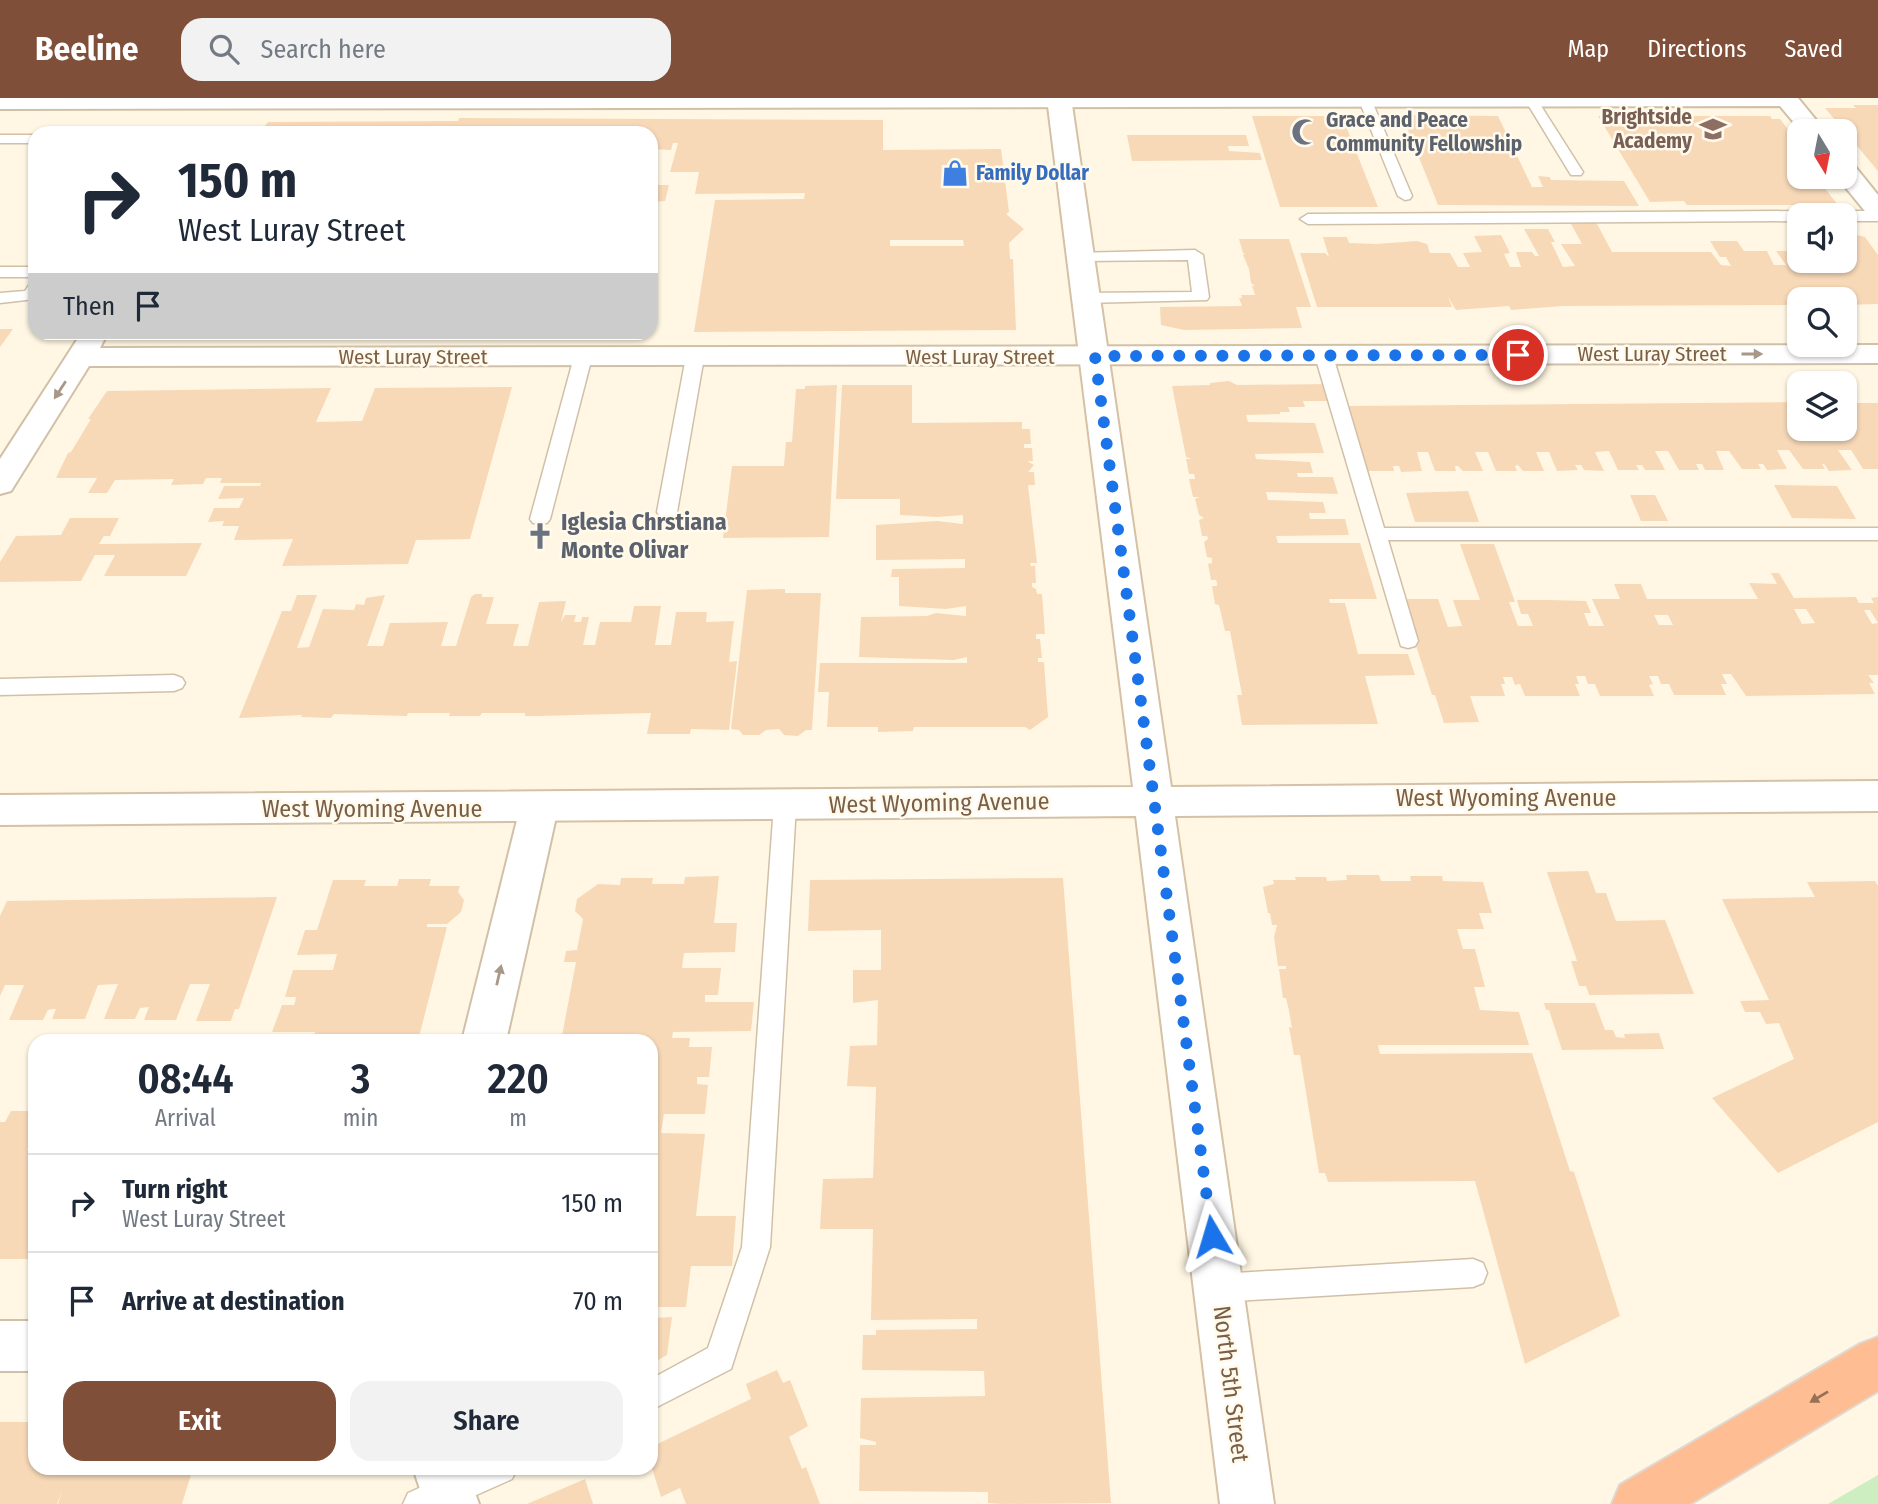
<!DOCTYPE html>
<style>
:root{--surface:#fff;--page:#f2f2f3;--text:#1f2937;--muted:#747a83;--line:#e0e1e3;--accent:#804f39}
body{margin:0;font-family:"Fira Sans Condensed",sans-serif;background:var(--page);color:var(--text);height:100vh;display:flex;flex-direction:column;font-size:26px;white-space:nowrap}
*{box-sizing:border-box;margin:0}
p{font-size:23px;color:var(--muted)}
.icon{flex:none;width:38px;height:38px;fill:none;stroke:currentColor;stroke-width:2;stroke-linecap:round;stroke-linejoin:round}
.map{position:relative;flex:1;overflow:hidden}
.drawer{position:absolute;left:28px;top:936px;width:630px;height:441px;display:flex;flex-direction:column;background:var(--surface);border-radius:21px;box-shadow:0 2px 5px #0004}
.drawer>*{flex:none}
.hud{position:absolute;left:28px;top:28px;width:630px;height:214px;border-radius:21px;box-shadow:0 2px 5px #0004;background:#fff;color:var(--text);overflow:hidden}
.needle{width:46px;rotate:170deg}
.buttons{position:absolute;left:1787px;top:21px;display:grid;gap:14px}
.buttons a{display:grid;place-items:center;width:70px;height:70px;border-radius:14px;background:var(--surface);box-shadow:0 2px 5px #0004;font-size:35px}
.pin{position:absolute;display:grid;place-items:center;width:60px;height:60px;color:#fff;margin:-30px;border:4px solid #fff;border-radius:50%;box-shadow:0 2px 7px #0007}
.me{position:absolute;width:77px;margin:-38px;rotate:353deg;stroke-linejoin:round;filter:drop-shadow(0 0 5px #0008)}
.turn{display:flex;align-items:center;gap:24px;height:147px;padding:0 35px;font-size:32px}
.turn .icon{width:91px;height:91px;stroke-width:2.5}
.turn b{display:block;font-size:49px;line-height:60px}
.then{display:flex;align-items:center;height:66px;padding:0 35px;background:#0003;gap:14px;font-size:26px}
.eta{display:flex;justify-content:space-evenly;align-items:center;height:119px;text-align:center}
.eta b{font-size:42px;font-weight:600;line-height:49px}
.cta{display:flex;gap:14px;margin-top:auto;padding:14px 35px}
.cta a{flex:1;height:80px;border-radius:21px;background:var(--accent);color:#fff;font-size:28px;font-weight:600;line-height:80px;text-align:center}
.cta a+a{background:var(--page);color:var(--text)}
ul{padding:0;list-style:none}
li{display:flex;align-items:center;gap:21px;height:98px;padding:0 35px;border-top:2px solid var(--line)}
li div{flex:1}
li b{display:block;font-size:26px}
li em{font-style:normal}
header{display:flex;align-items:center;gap:42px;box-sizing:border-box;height:98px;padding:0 35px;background:var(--accent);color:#fff}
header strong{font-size:33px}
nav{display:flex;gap:38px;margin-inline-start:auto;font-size:24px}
.search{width:490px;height:63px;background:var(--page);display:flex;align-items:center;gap:18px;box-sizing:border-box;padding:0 24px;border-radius:21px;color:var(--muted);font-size:26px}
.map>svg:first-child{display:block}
.green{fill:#cdeec0}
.building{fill:#f7d9b8;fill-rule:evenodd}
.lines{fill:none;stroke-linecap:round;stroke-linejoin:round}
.lane-casing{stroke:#d1c0a8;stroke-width:3}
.street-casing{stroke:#d1c0a8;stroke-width:4}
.secondary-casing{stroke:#d5c1a5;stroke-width:4}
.highway-casing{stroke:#dfd9d3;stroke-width:4}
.lane{fill:#fff;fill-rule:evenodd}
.street{fill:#fff;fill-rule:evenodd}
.secondary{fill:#fff;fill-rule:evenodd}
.highway{fill:#ffbd94;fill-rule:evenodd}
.oneway{fill:#a99787}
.oneway2{fill:#957256}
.route{stroke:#1a73e8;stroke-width:12;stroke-dasharray:0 21.6}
.labels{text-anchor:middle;stroke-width:5;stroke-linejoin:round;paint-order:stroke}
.far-education-label{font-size:21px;font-weight:bold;fill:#785e54;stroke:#fffaec;text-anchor:end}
.far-worship-label{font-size:21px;font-weight:bold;fill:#5b616d;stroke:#fffaec;text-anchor:start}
.far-shop-label{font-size:21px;font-weight:bold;fill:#366cbe;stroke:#fffaec;text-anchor:start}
.far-street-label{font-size:21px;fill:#7a5f46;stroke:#fffaec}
.worship-label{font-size:24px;font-weight:bold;fill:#5b616d;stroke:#fffaec;text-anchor:start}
.street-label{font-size:24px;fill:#7a5f46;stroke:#fffaec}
</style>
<header>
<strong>Beeline</strong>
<div class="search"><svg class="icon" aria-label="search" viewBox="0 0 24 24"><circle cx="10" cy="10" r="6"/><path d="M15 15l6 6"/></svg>Search here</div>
<nav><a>Map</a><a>Directions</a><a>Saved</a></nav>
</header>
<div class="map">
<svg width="1878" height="1406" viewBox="0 0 1878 1406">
<rect width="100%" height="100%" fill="#fff7e3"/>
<polygon class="green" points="1878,1377 1878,1406 1828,1406"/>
<g class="building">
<polygon points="1853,7 1878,7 1878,73 1825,10 1856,10"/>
<polygon points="1402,17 1498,18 1532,89 1543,89 1538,78 1550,79 1551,82 1624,83 1639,108 1438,107"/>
<polygon points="1252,18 1342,18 1378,109 1280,109"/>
<polygon points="1598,18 1770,18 1772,21 1780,21 1797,43 1789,43 1799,56 1799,79 1816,79 1838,107 1687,107 1684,103 1650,104"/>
<path d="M459 20 883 22V52L1001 51 1009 114 1006 116 1024 131 1009 145 1010 161H1013L1016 232 694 234 715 102 804 101 805 95 695 96 699 74H670L678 45H673L671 52 651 51V35H259L268 24 458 23ZM890 142H963L964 148H890Z"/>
<polygon points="1127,37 1246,37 1249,48 1228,48 1229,53 1260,55 1262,62 1132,63"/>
<polygon points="651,87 669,87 665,103 651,104"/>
<polygon points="1570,124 1596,124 1612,154 1711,154 1721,167 1731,168 1726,159 1720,159 1710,143 1737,143 1744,153 1767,153 1774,167 1786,167 1776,153 1795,153 1791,147 1799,145 1799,163 1825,163 1828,167 1838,167 1835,163 1844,163 1844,136 1853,136 1865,139 1878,157 1878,206 1844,207 1844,201 1799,201 1799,207 1563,208 1511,212 1509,208 1456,212 1448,199 1452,209 1317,209 1300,155 1325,155 1329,159 1323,139 1347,139 1349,145 1376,146 1417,143 1427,146 1430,155 1450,155 1458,169 1470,169 1463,155 1482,154 1474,138 1501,137 1510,155 1504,156 1510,169 1521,169 1516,154 1532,154 1535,158 1539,158 1524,131 1548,131 1555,144 1551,144 1563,169 1575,168 1561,146 1582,146"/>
<polygon points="1239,141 1289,141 1311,209 1296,209 1302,230 1184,232 1161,227 1160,209 1242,208 1239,200 1242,200 1241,197 1255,197 1252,188 1255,188 1251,185 1249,171 1243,157 1245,155 1243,155"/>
<polygon points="0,231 13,231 0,249"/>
<polygon points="1229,283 1237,287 1328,286 1333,303 1303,303 1305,309 1288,309 1290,314 1280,314 1280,316 1246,317 1248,324 1315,325 1324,355 1255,356 1256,361 1310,364 1313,375 1297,375 1298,379 1333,379 1338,396 1266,394 1268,402 1323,404 1326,415 1309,415 1310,421 1345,421 1349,437 1276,438 1278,445 1360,445 1377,501 1329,501 1330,505 1345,505 1358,556 1408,556 1415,577 1365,578 1378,626 1242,627 1237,597 1242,597 1230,533 1225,533 1219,507 1215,506 1212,488 1217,488 1217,485 1216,482 1211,482 1208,466 1212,465 1212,460 1207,459 1204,444 1208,441 1207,438 1202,438 1199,422 1204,420 1199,417 1195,401 1200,399 1193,399 1189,381 1195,381 1194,376 1189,376 1186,361 1191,361 1186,359 1172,288 1210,287 1210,285"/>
<polygon points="837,287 829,439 723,440 732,368 784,368 786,344 792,344 796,291 805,291 805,288"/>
<polygon points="842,287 912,287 912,325 1022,324 1022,331 1030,331 1031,346 1024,346 1024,350 1032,350 1033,363 1027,363 1034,367 1028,374 1034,374 1035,387 1028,387 1037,465 1030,465 1031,468 1035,468 1036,485 1032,485 1032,489 1036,491 1037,496 1042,496 1045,536 1036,536 1036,541 1040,541 1042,560 1038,560 1038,564 1044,564 1048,619 1030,632 1025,629 914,629 913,633 878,634 878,629 827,629 829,594 818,594 820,565 967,565 967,559 954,562 859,559 861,519 927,518 936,515 966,518 966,508 946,511 899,508 899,479 891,479 892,471 965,470 965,461 876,462 876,427 937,423 963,426 963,417 937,419 900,417 900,401 836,401"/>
<polygon points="512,289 470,441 416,442 408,466 282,468 293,441 234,442 239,428 222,428 224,423 208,424 214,410 239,410 244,400 218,401 224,388 260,388 261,385 220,385 222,380 206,380 203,386 171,387 174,381 115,382 107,395 88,395 97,380 56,380 68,355 71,354 91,321 88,321 107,293 331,290 316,324 362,323 375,290"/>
<polygon points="1799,304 1799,331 1844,331 1844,305 1878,305 1878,371 1863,371 1851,352 1838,352 1852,372 1829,373 1824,366 1822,366 1825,371 1803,371 1789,352 1777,352 1787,371 1767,372 1763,366 1758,366 1761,371 1742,371 1729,353 1716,353 1724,372 1705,372 1702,366 1696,366 1699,372 1679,372 1668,353 1655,353 1665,372 1645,372 1642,367 1636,367 1639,372 1618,372 1609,353 1595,354 1604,373 1584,372 1581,367 1575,367 1578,372 1557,373 1549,354 1536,354 1544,373 1523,373 1518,367 1515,368 1517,373 1496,373 1488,354 1475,354 1483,373 1463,373 1458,368 1455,368 1456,373 1435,373 1428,354 1417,354 1422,373 1401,374 1399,368 1393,368 1394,373 1367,373 1347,308"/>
<polygon points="1774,387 1837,388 1856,421 1792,420"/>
<polygon points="1468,393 1479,424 1415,424 1406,395"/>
<polygon points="1630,397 1655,397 1668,423 1641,423"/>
<polygon points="70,420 119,420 110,438 104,438 99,446 202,445 186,478 104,478 115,457 95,457 81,483 0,484 0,464 16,438 61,437"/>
<path d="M1460 446H1494L1515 504H1509L1518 528H1533L1528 516H1521L1517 502H1549L1586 503 1591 515H1584L1589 528H1604L1592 501H1620L1614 486H1641L1647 501H1758L1749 485 1777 486 1771 475H1779L1794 500 1856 499 1859 505H1874L1871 500 1878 499V525L1870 512H1864L1872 526 1878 525V577H1868L1874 585H1869L1875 596 1746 598 1731 576H1722L1727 586H1721L1726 597H1674L1669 586H1661L1658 578H1649L1653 586 1649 587 1654 598H1600L1595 586H1588L1585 578H1576L1579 586H1575L1580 598H1525L1520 586 1515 587 1512 579H1503L1505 586H1501L1505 598H1470L1479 624 1444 625 1435 597H1432L1401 501H1438L1448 529 1462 528 1453 502H1480ZM1794 511H1806L1815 525 1802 526ZM1654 517H1668L1673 527H1659Z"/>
<polygon points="785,491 785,495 821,495 812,632 806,632 798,638 784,637 779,631 766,632 759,637 743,637 739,632 731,631 747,492"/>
<polygon points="475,496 482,496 482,499 494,499 486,526 519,526 513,548 528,548 539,504 566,503 561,524 565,517 576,517 574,524 581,524 582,519 589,519 583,547 595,547 600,524 631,524 634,508 661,508 655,547 671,547 676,514 707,514 706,524 734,523 729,564 737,563 729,632 691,631 690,636 647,636 651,615 539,618 525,618 525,615 482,615 480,618 449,618 450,615 408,615 407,618 334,616 331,620 301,619 302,617 239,620 282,513 291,513 297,497 317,497 297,550 309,549 323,511 354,512 356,506 364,507 366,500 385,497 367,548 383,548 390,525 448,524 441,548 456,548 471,499"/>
<polygon points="1588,773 1596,795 1606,795 1616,823 1665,822 1694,896 1589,897 1586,888 1579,888 1571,863 1577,863 1547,774"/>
<polygon points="1346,777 1379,777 1381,783 1411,783 1410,778 1442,778 1443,783 1483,784 1492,815 1479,815 1484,831 1457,831 1463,851 1475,851 1485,889 1474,889 1480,912 1519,914 1529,947 1378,947 1380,956 1532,955 1570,1073 1574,1074 1620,1218 1525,1266 1475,1083 1328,1084 1325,1075 1319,1075 1300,957 1294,957 1289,929 1292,930 1289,913 1286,900 1283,900 1279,871 1286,871 1286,868 1278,868 1274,839 1277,827 1272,827 1270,815 1268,815 1263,789 1274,786 1273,782 1296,782 1295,779 1326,779 1327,783 1347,782"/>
<polygon points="719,778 714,825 737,825 735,854 684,855 682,870 721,870 718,897 705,897 705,904 754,904 751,933 673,934 672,940 690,940 689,949 712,949 709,979 697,979 697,986 708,987 705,1016 664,1016 661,1035 705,1036 696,1118 736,1118 732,1168 691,1168 686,1209 651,1209 651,943 561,943 576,864 564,864 566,853 577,852 583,821 575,813 577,801 598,786 620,787 621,780 653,780 652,786 684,786 685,779"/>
<polygon points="1063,780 1111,1405 1004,1406 988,1405 988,1394 859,1393 860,1347 876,1347 876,1344 860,1340 861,1300 985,1298 984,1273 862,1272 863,1237 876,1237 876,1232 977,1231 977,1221 871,1222 873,1131 820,1131 823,1081 873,1080 876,989 847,988 850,948 877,947 878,902 853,905 853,872 881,872 881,832 808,833 810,782"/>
<polygon points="399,781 431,781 429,788 460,788 458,794 464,802 461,814 447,826 427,826 427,829 447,829 418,943 313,943 315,934 272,934 282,907 294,907 295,904 296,899 285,899 293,872 333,872 337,856 297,857 305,832 317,832 333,782 366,782 364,788 397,788"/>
<polygon points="1875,783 1878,788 1878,1024 1778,1075 1712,1000 1794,961 1779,925 1766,926 1760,914 1745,914 1740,903 1769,902 1722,801 1815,799 1807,784"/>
<polygon points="277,799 239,911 235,911 231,923 196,923 210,886 190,886 176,922 144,922 149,909 140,910 135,921 104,921 118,886 98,887 85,921 52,921 56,911 52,911 48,912 43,922 9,922 24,887 5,887 0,898 0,818 7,803"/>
<polygon points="1544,905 1595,905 1605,932 1613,932 1616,939 1625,940 1624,936 1659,935 1664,951 1562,952 1549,912 1546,912"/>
<polygon points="11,1013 35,1013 35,1034 27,1052 35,1052 35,1161 0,1161 0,1024 5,1024"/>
<polygon points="672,1219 667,1257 651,1266 651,1220"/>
<polygon points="777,1272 783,1285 790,1282 808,1328 789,1339 802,1371 806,1369 820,1406 686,1406 680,1390 661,1399 651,1367 651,1349 751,1301 746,1286"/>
<polygon points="0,1324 35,1324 35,1370 193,1370 182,1406 58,1406 62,1393 57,1406 0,1406"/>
<polygon points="585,1381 593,1406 527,1406"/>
</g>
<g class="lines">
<defs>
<g id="lane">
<polygon points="1358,0 1371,1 1412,98 1410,101 1405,102 1398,98"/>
<polygon points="1524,0 1536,0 1583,74 1581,77 1571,77"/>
<rect x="0" y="37" width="35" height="8"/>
<polygon points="1799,113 1806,117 1799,117 1799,123 1308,126 1300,121 1308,116"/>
<polygon points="1844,113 1878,113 1878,123 1844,123 1844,117 1837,117"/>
<polygon points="1195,152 1203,157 1209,199 1207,202 1084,205 1076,200 1084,195 1192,194 1188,162 1081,163 1075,161 1073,158 1075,155"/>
<rect x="0" y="169" width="35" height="10"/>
<polygon points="35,185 35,201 0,205 0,195 25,193 29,187"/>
<polygon points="1324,253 1333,258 1384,430 1878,430 1878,442 1388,442 1418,543 1415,548 1408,550 1401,548 1315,258"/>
<polygon points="583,254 592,259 550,421 547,425 533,425 530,421 574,259"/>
<polygon points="695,254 704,259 677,414 674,418 660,418 657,414 686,259"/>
<polygon points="174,577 182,580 185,585 182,590 174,593 0,597 0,581"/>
<polygon points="785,698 793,701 796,707 770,1149 731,1271 651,1312 651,1281 708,1250 742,1149 774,707 777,701"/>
<polygon points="1473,1161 1483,1165 1487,1175 1483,1185 1473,1189 1219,1204 1209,1200 1204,1190 1209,1180 1219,1176"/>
<polygon points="464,1370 517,1370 512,1381 456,1406 403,1406 408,1395"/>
</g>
<g id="street">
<polygon points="0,0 1798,0 1825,33 1801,33 1780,8 0,11"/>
<polygon points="1844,64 1853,66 1878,97 1878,121 1869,118 1837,79 1844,79"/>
<polygon points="82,234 108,234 100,250 1878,247 1878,265 89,268 11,393 0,396 0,361"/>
<polygon points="539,695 553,699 558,710 506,943 462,943 520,710 525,699"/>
<rect x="0" y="1223" width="35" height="50"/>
<polygon points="413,1370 466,1370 479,1406 425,1406"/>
</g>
<polygon id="secondary" points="1047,0 1071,0 1171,689 1878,683 1878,713 1175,718 1274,1406 1220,1406 1136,718 0,727 0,697 1133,689"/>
<polygon id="highway" points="1878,1239 1878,1293 1690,1406 1612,1406 1620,1387 1860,1246"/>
</defs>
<use href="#lane" class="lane-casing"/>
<use href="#street" class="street-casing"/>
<use href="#secondary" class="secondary-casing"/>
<use href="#highway" class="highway-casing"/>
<use href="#lane" class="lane"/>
<use href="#street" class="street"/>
<use href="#secondary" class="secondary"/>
<use href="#highway" class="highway"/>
</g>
<defs><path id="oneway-solid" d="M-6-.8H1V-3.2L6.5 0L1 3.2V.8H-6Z" transform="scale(1.75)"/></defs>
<g class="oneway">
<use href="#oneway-solid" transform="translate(1752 256)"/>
<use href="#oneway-solid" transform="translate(60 292) rotate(123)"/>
<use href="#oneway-solid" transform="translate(499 877) rotate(-77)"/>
</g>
<use class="oneway2" href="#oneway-solid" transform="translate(1819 1299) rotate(149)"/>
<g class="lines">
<polyline class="route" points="1212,1138 1095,258 1518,257"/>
</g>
<defs>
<symbol id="school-bare" viewBox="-9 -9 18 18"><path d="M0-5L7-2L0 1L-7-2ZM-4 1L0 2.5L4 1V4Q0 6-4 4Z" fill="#8d6e63" stroke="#fffaec" stroke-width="2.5" paint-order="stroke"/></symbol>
<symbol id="mosque-bare" viewBox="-9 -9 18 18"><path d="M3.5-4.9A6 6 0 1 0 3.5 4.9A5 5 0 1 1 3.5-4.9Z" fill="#6b7280" stroke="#fffaec" stroke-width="2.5" paint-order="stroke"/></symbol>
<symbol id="shop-bare" viewBox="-9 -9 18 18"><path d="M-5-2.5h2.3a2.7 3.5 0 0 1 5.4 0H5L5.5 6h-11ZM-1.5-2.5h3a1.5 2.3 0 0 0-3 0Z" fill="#3f7fe0" stroke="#fffaec" stroke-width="2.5" paint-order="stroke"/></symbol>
<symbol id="church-bare" viewBox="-9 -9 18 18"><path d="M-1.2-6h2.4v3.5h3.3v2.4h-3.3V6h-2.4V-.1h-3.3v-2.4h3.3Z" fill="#6b7280" stroke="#fffaec" stroke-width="2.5" paint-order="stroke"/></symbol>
</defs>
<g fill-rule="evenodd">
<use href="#school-bare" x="1694" y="12" width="38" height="38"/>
<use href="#mosque-bare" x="1286" y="15" width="38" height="38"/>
<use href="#shop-bare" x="936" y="56" width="38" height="38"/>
<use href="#church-bare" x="521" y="419" width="38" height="38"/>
</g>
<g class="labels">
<g class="far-education-label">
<text x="1692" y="26">Brightside<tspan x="1692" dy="24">Academy</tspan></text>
</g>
<g class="far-worship-label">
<text x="1326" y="29">Grace and Peace<tspan x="1326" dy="24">Community Fellowship</tspan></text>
</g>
<g class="far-shop-label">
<text x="976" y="82">Family Dollar</text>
</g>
<g class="far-street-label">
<text x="1652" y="263">West Luray Street</text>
<text x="413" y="266">West Luray Street</text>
<text x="980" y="266">West Luray Street</text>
</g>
<g class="worship-label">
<text x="561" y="432">Iglesia Chrstiana<tspan x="561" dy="28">Monte Olivar</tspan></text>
</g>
<g class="street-label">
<text x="1506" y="708">West Wyoming Avenue</text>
<text transform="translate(939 705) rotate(-1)" y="8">West Wyoming Avenue</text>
<text x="372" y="719">West Wyoming Avenue</text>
<text transform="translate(1231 1286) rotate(83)" y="8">North 5th Street</text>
</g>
</g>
</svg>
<div class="buttons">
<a><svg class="needle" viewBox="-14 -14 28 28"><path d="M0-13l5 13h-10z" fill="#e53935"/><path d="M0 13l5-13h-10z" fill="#747a83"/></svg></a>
<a><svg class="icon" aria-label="sound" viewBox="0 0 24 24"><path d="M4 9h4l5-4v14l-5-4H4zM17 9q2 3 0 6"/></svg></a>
<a><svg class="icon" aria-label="search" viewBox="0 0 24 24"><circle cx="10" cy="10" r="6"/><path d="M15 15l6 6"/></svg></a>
<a><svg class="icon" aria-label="layers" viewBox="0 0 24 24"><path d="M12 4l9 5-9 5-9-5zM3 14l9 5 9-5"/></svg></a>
</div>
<div class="pin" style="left:1518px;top:257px;background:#d93025"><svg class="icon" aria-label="arrive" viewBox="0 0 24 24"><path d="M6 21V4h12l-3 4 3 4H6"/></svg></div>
<svg class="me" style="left:1212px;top:1138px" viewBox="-20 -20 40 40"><path d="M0-17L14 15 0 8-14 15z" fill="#1a73e8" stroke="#fff" stroke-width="4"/></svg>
<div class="hud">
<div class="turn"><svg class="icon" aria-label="right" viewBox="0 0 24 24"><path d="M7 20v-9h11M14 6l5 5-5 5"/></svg><div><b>150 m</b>West Luray Street</div></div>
<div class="then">Then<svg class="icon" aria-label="arrive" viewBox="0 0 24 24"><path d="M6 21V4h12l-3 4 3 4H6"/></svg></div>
</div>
<section class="drawer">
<div class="eta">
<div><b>08:44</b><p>Arrival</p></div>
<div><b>3</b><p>min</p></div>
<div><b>220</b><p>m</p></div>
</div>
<ul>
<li><svg class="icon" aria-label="right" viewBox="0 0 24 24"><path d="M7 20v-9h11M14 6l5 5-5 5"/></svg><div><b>Turn right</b><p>West Luray Street</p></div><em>150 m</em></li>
<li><svg class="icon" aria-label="arrive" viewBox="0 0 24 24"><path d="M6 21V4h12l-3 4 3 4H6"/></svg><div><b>Arrive at destination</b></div><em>70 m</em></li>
</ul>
<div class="cta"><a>Exit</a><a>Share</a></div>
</section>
</div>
